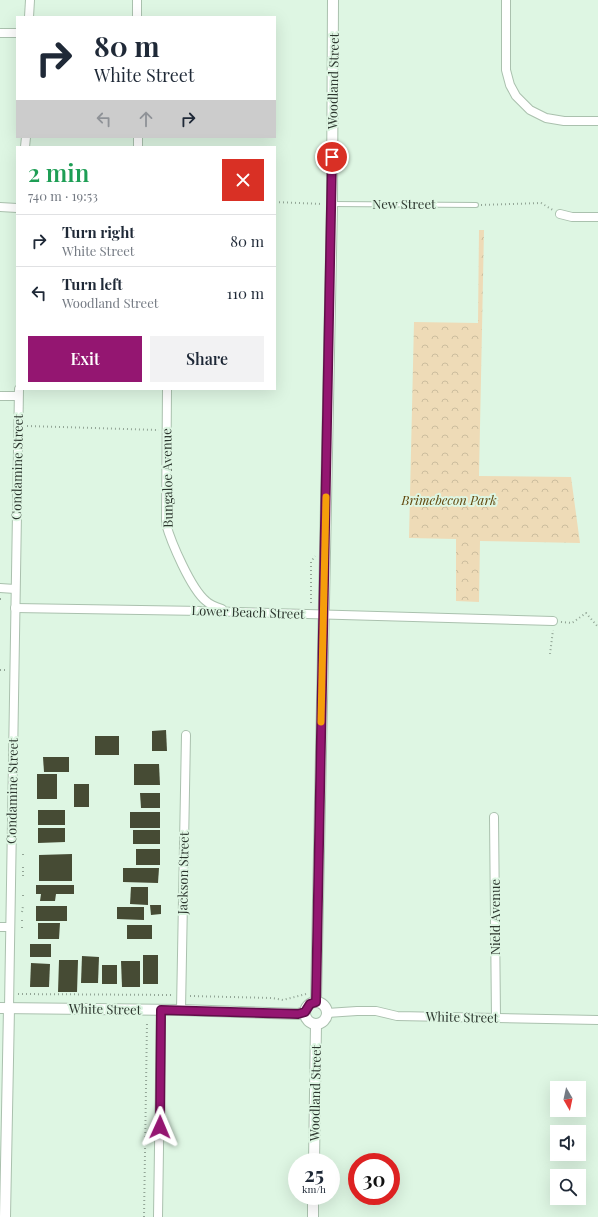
<!DOCTYPE html>
<meta charset="utf-8">
<style>
:root{--surface:#fff;--page:#f2f2f3;--text:#1f2937;--muted:#747a83;--line:#e0e1e3;--accent:#941671}
body{margin:0;font-family:"Playfair Display",serif;background:var(--page);color:var(--text);height:100vh;display:flex;flex-direction:column;font-size:15px;white-space:nowrap}
*{box-sizing:border-box;margin:0}
p{font-size:13px;color:var(--muted)}
.icon{flex:none;width:22px;height:22px;fill:none;stroke:currentColor;stroke-width:2;stroke-linecap:round;stroke-linejoin:round}
.map{position:relative;flex:1;overflow:hidden}
.drawer{position:absolute;left:16px;top:146px;width:260px;height:244px;display:flex;flex-direction:column;background:var(--surface);border-radius:0px;box-shadow:0 4px 16px #0002}
.drawer>*{flex:none}
.hud{position:absolute;left:16px;top:16px;width:260px;height:122px;border-radius:0px;box-shadow:0 4px 16px #0002;background:#fff;color:var(--text);overflow:hidden}
.needle{width:26px;rotate:171deg}
.controls{position:absolute;left:550px;top:1081px;display:grid;gap:8px}
.controls a{display:grid;place-items:center;width:36px;height:36px;border-radius:0px;background:var(--surface);box-shadow:0 4px 16px #0002;font-size:20px}
.speed{position:absolute;left:288px;top:1153px;display:flex;gap:8px;font-size:20px;font-weight:700;text-align:center}
.speed>*{display:grid;place-content:center;width:52px;height:52px;border-radius:50%;background:var(--surface);box-shadow:0 4px 16px #0002;line-height:1}
.speed small{font-size:10px;font-weight:400}
.speed .limit{border:6px solid #d22;background:#fff;color:#111}
.pin{position:absolute;display:grid;place-items:center;width:34px;height:34px;color:#fff;margin:-17px;border:2px solid #fff;border-radius:50%;box-shadow:0 1px 4px #0007}
.me{position:absolute;width:44px;margin:-22px;rotate:1deg;stroke-linejoin:round;filter:drop-shadow(0 0 3px #0008)}
.turn{display:flex;align-items:center;gap:14px;height:84px;padding:0 12px;font-size:18px}
.turn .icon{width:52px;height:52px;stroke-width:2.5}
.turn b{display:block;font-size:28px;line-height:34px}
.lanes{display:flex;align-items:center;height:38px;padding:0 12px;background:#0003;justify-content:center;gap:20px;direction:ltr}
.lanes .off{opacity:.35}
.round{display:grid;place-items:center;flex:none;width:42px;height:42px;border-radius:0px;background:var(--page)}
.summary{display:flex;align-items:center;justify-content:space-between;height:68px;padding:0 12px}
h1{font-size:24px;font-weight:600;line-height:30px;color:#1e9e55}
.action{display:flex;gap:8px;margin-top:auto;padding:8px 12px}
.action a{flex:1;height:46px;border-radius:0px;background:var(--accent);color:#fff;font-size:16px;font-weight:600;line-height:46px;text-align:center}
.action a+a{background:var(--page);color:var(--text)}
ul{padding:0;list-style:none}
li{display:flex;align-items:center;gap:12px;height:52px;padding:0 12px;border-top:1px solid var(--line)}
li div{flex:1}
li b{display:block;font-size:15px}
li em{font-style:normal}
.map>svg:first-child{display:block}
.park{fill:url(#park-crowns)}
.building{fill:#464b34}
.lines{fill:none;stroke-linecap:round;stroke-linejoin:round}
.service-casing{stroke:#aac1ae;stroke-width:6}
.minor-casing{stroke:#aac1ae;stroke-width:10}
.tertiary-casing{stroke:#aac1ae;stroke-width:12}
.path{stroke:#92a596;stroke-width:2;stroke-dasharray:1 3;stroke-linecap:butt}
.service{stroke:#fff;stroke-width:4}
.minor{stroke:#fff;stroke-width:8}
.tertiary{stroke:#fff;stroke-width:10}
.route-casing{stroke:#600e49;stroke-width:10}
.route{stroke:#941671;stroke-width:7}
.slow{stroke:#f59e0b;stroke-width:7}
.labels{text-anchor:middle;stroke-width:4;stroke-linejoin:round;paint-order:stroke}
.street-label{font-size:13px;fill:#2c362e;stroke:#def6e3}
.park-label{font-size:13px;font-style:italic;fill:#62490f;stroke:#def6e3}
</style>
<div class="map">
<svg width="598" height="1217" viewBox="0 0 598 1217">
<defs>
<pattern id="park-crowns" width="20" height="18" patternUnits="userSpaceOnUse"><rect width="20" height="18" fill="#eedbb7"/><path d="M2 6a3 3 0 1 1 6 0M12 15a3 3 0 1 1 6 0" fill="none" stroke="#ccbd9e"/></pattern>
</defs>
<rect width="100%" height="100%" fill="#def6e3"/>
<polygon class="park" points="479,230 484,230 479,476 571,477 580,543 480,541 479,602 456,601 456,539 409,538 414,322 478,323"/>
<g class="building">
<polygon points="166,730 167,751 152,751 152,731"/>
<rect x="95" y="736" width="24" height="19"/>
<polygon points="43,757 69,757 69,772 44,772"/>
<polygon points="134,764 159,764 160,785 134,785"/>
<rect x="37" y="774" width="20" height="25"/>
<rect x="74" y="784" width="15" height="23"/>
<polygon points="140,793 160,793 160,808 141,808"/>
<rect x="38" y="810" width="27" height="15"/>
<rect x="130" y="812" width="30" height="16"/>
<polygon points="38,828 65,828 65,842 38,843"/>
<rect x="133" y="830" width="27" height="14"/>
<rect x="136" y="849" width="24" height="16"/>
<polygon points="72,854 72,881 39,881 39,855"/>
<polygon points="123,868 159,868 158,883 123,882"/>
<polygon points="36,885 74,885 74,894 56,894 55,901 40,901 41,894 36,894"/>
<polygon points="131,887 148,887 148,905 130,904"/>
<polygon points="150,905 161,905 161,914 151,915"/>
<rect x="36" y="906" width="31" height="15"/>
<polygon points="117,907 144,907 144,920 117,919"/>
<polygon points="38,923 60,923 59,939 38,939"/>
<rect x="127" y="925" width="25" height="14"/>
<rect x="30" y="944" width="21" height="13"/>
<rect x="143" y="955" width="15" height="29"/>
<polygon points="82,956 99,957 98,983 81,983"/>
<polygon points="59,960 78,960 77,992 58,992"/>
<polygon points="121,961 140,961 140,987 122,987"/>
<polygon points="31,963 50,964 49,987 30,987"/>
<rect x="102" y="965" width="15" height="19"/>
</g>
<g class="lines">
<defs>
<polyline id="service" points="332,204 476,205"/>
<g id="minor">
<polyline points="506,0 506,70 510,85 516,96 530,110 546,118 564,121 598,121"/>
<polyline points="29,17 30,0"/>
<polyline points="137,17 137,0"/>
<polyline points="0,33 17,33"/>
<polyline points="138,137 138,147"/>
<polyline points="25,147 26,137"/>
<polyline points="0,207 17,208"/>
<polyline points="560,214 572,217 598,217"/>
<path d="M167 389 166 524C171 542 191 589 206 601 210 605 216 607 222 609"/>
<polyline points="0,396 18,396"/>
<polyline points="0,588 15,589"/>
<polyline points="15,608 203,611 553,621"/>
<polyline points="494,817 496,1018"/>
<polyline points="0,927 10,927"/>
<polyline points="9,1008 19,389"/>
<polyline points="181,1010 186,735"/>
<polyline points="327,1013 357,1011 376,1011 397,1016 598,1020"/>
<polyline points="158,1217 161,1010"/>
</g>
<g id="tertiary">
<polyline points="316,1001 332,204 333,0"/>
<circle cx="316" cy="1013" r="11"/>
<polyline points="0,1008 181,1010 298,1014 305,1012"/>
<polyline points="314,1162 316,1024"/>
<polyline points="5,1217 9,1008"/>
<polyline points="313,1217 313,1196"/>
</g>
</defs>
<use href="#service" class="service-casing"/>
<use href="#minor" class="minor-casing"/>
<use href="#tertiary" class="tertiary-casing"/>
<g class="path">
<polyline points="275,202 322,204"/>
<polyline points="481,205 541,203 553,210"/>
<polyline points="27,426 159,430"/>
<polyline points="0,599 2,599"/>
<polyline points="311,603 311,562 315,556"/>
<polyline points="561,622 572,623 586,613 598,627"/>
<polyline points="550,654 553,630"/>
<polyline points="0,670 5,670"/>
<polyline points="23,855 23,851"/>
<polyline points="23,876 23,867"/>
<polyline points="23,896 23,893"/>
<polyline points="22,912 23,906"/>
<polyline points="22,920 22,923"/>
<polyline points="22,928 22,924"/>
<polyline points="18,994 173,995"/>
<polyline points="190,996 272,998 283,1000 306,994"/>
<polyline points="144,1217 147,1022"/>
</g>
<use href="#service" class="service"/>
<use href="#minor" class="minor"/>
<use href="#tertiary" class="tertiary"/>
</g>
<g class="lines">
<defs>
<polyline id="route" points="160,1127 161,1010 298,1014 305,1012 310,1004 316,1002 332,157"/>
</defs>
<use href="#route" class="route-casing"/>
<use href="#route" class="route"/>
<polyline class="slow" points="321,722 326,497"/>
</g>
<g class="labels">
<g class="street-label">
<text transform="translate(333 81) rotate(-89)" y="5">Woodland Street</text>
<text x="404" y="209">New Street</text>
<text transform="translate(17 467) rotate(-89)" y="5">Condamine Street</text>
<text transform="translate(167 478) rotate(-91)" y="5">Bungaloe Avenue</text>
<text transform="translate(248 612) rotate(2)" y="5">Lower Beach Street</text>
<text transform="translate(12 791) rotate(-89)" y="5">Condamine Street</text>
<text transform="translate(183 873) rotate(-89)" y="5">Jackson Street</text>
<text transform="translate(495 917) rotate(-90)" y="5">Nield Avenue</text>
<text transform="translate(105 1009) rotate(1)" y="5">White Street</text>
<text transform="translate(462 1017) rotate(1)" y="5">White Street</text>
<text transform="translate(315 1093) rotate(-89)" y="5">Woodland Street</text>
</g>
<g class="park-label">
<text x="449" y="505">Brimebecon Park</text>
</g>
</g>
</svg>
<div class="controls">
<a><svg class="needle" viewBox="-14 -14 28 28"><path d="M0-13l5 13h-10z" fill="#e53935"/><path d="M0 13l5-13h-10z" fill="#747a83"/></svg></a>
<a><svg class="icon" aria-label="sound" viewBox="0 0 24 24"><path d="M4 9h4l5-4v14l-5-4H4zM17 9q2 3 0 6"/></svg></a>
<a><svg class="icon" aria-label="search" viewBox="0 0 24 24"><circle cx="10" cy="10" r="6"/><path d="M15 15l6 6"/></svg></a>
</div>
<div class="speed"><div>25<small>km/h</small></div><div class="limit">30</div></div>
<div class="pin" style="left:332px;top:157px;background:#d93025"><svg class="icon" aria-label="arrive" viewBox="0 0 24 24"><path d="M6 21V4h12l-3 4 3 4H6"/></svg></div>
<svg class="me" style="left:160px;top:1127px" viewBox="-20 -20 40 40"><path d="M0-17L14 15 0 8-14 15z" fill="#941671" stroke="#fff" stroke-width="4"/></svg>
<div class="hud">
<div class="turn"><svg class="icon" aria-label="right" viewBox="0 0 24 24"><path d="M7 20v-9h11M14 6l5 5-5 5"/></svg><div><b>80 m</b>White Street</div></div>
<div class="lanes"><svg class="icon off" aria-label="left" viewBox="0 0 24 24"><path d="M17 20v-9H6M10 6l-5 5 5 5"/></svg><svg class="icon off" aria-label="ahead" viewBox="0 0 24 24"><path d="M12 20V5M6 11l6-6 6 6"/></svg><svg class="icon" aria-label="right" viewBox="0 0 24 24"><path d="M7 20v-9h11M14 6l5 5-5 5"/></svg></div>
</div>
<section class="drawer">
<div class="summary"><div><h1>2 min</h1><p>740 m · 19:53</p></div><a class="round" style="background:#d93025;color:#fff"><svg class="icon" aria-label="close" viewBox="0 0 24 24"><path d="M6 6l12 12M18 6L6 18"/></svg></a></div>
<ul>
<li><svg class="icon" aria-label="right" viewBox="0 0 24 24"><path d="M7 20v-9h11M14 6l5 5-5 5"/></svg><div><b>Turn right</b><p>White Street</p></div><em>80 m</em></li>
<li><svg class="icon" aria-label="left" viewBox="0 0 24 24"><path d="M17 20v-9H6M10 6l-5 5 5 5"/></svg><div><b>Turn left</b><p>Woodland Street</p></div><em>110 m</em></li>
</ul>
<div class="action"><a>Exit</a><a>Share</a></div>
</section>
</div>
